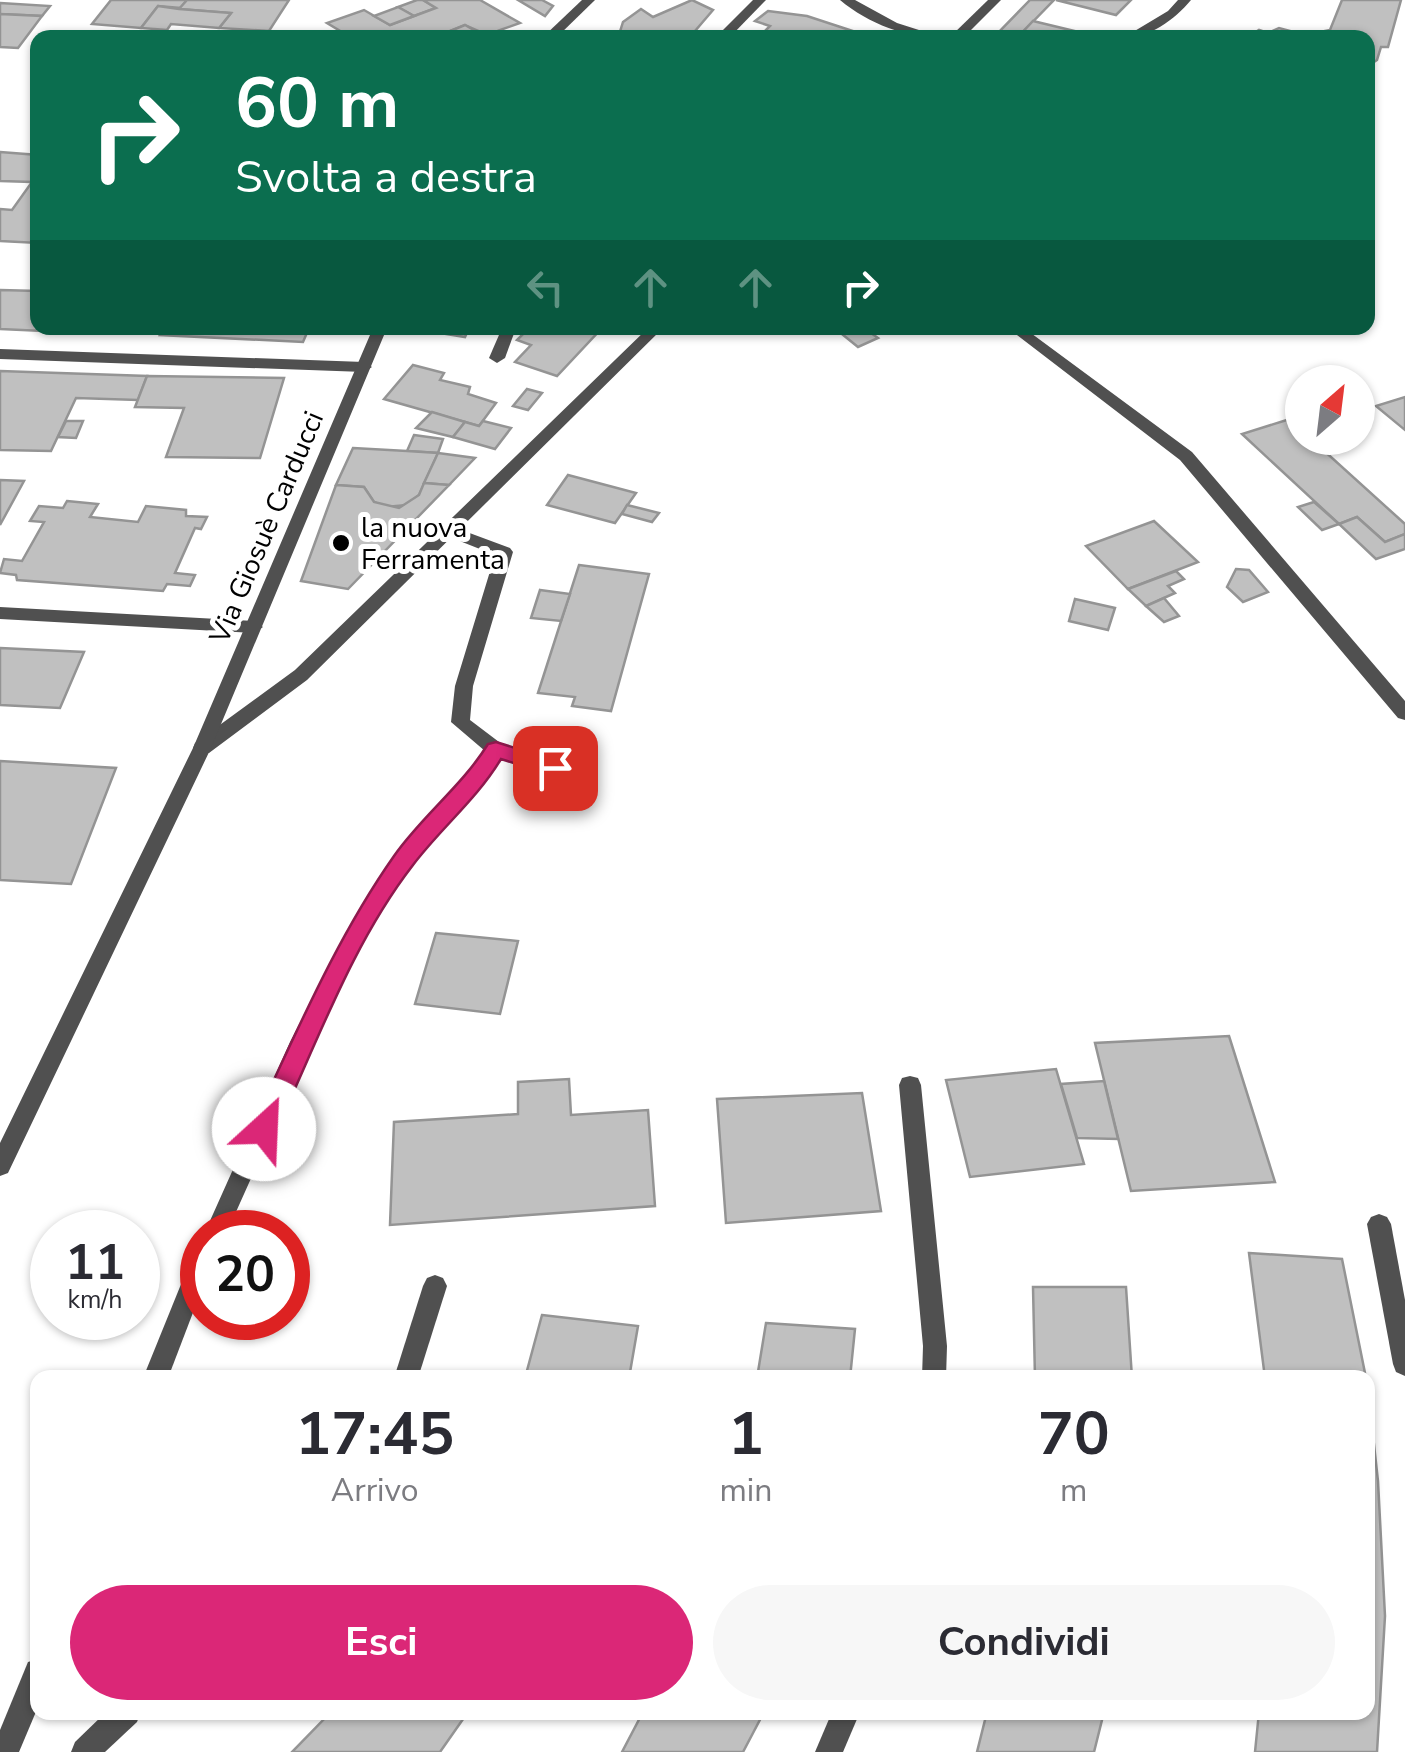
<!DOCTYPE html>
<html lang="it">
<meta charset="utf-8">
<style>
:root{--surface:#fff;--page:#f7f7f7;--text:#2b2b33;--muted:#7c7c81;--accent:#db2777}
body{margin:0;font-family:"Nunito Sans",sans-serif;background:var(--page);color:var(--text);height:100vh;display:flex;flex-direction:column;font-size:38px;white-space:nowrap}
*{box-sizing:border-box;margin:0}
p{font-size:32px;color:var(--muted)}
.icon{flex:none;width:55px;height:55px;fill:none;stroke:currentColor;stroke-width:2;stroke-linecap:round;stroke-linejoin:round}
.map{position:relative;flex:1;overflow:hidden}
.panel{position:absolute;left:30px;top:1370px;width:1345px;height:350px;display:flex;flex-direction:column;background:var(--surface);border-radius:20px;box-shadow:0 2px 8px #0004}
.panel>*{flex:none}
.banner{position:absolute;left:30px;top:30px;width:1345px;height:305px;border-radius:20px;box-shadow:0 2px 8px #0004;background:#0b6e4f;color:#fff;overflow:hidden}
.needle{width:65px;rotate:28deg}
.fabs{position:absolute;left:1285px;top:365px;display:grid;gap:20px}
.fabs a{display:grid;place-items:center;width:90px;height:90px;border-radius:50%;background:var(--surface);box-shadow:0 2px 8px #0004;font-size:50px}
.speed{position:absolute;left:30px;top:1210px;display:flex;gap:20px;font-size:50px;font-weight:700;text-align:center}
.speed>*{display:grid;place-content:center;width:130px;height:130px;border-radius:50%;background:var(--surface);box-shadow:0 2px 8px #0004;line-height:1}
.speed small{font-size:25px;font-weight:400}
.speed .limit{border:15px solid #d22;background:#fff;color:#111}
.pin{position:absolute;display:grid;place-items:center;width:85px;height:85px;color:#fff;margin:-42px;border-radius:20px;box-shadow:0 5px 15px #0006}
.me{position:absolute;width:110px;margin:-55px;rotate:25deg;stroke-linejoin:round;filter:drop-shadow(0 0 8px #0008)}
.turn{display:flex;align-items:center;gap:35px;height:210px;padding:0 40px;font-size:45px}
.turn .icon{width:130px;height:130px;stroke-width:2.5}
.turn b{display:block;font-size:70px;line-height:85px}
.lanes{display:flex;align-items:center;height:95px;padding:0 40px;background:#0003;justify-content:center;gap:50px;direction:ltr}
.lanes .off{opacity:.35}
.eta{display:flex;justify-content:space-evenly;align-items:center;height:170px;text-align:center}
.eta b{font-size:60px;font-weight:700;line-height:70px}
.action{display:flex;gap:20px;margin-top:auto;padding:20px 40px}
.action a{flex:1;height:115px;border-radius:60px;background:var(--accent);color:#fff;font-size:40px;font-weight:700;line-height:115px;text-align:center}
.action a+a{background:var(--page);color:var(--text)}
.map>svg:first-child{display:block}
.building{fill:#c0c0c0;stroke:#949494;stroke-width:2.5}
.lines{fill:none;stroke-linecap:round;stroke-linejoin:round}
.service{fill:#505050;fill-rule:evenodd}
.minor{fill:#505050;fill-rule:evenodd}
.tertiary{fill:#505050;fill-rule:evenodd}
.route{fill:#db2777;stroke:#8e194d;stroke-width:2.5}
.poi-dot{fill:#000;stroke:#fff;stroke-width:4}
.labels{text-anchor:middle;stroke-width:10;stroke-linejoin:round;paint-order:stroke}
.street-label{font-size:28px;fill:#000;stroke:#fff}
.poi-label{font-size:28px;fill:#000;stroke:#fff;text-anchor:start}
</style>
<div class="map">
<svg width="1405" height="1752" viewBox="0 0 1405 1752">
<rect width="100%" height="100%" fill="#fff"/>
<g class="building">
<polygon points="111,0 187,0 181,8 158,6 141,28 92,24"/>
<polygon points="187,0 289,0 269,31 219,28 231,13 179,9"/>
<polygon points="417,0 423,0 436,8 414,16 398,7"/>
<polygon points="423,0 480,0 520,23 500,30 505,33 494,38 465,25 433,38 352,38 327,23 364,10 390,25 436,8"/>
<polygon points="518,0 542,0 553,6 545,16"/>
<polygon points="692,0 713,10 689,38 618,38 623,22 641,9 653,17"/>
<polygon points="1030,0 1054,0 1017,38 995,36"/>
<polygon points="1056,0 1131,0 1116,15"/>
<polygon points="1342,0 1401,0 1388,47 1381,47 1377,60 1368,66 1368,38 1247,38 1259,30 1268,33 1279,28 1305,35 1330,30"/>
<polygon points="0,3 50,6 42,16 0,14"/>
<polygon points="158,6 179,9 231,13 219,28 171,24 167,30 141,28"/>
<polygon points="398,7 414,16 390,25 374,16"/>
<polygon points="768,11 807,16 874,38 759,37 770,26 755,21"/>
<polygon points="0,14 42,16 18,48 0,47"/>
<polygon points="1033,21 1091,35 1017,38"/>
<polygon points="465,25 486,37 433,38"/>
<polygon points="0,152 38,155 38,243 0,241 0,209 12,210 32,182 0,181"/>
<polygon points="0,290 38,291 38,328 67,328 65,332 0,329"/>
<polygon points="164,328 309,328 303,342 160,335"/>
<polygon points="410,328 469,328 465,337"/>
<polygon points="529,328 602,328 557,376 515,362 531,345 517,340"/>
<polygon points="844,328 864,328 878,338 858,347 837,330"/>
<polygon points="413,365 444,373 440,380 470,387 468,394 496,403 479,426 384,399"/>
<polygon points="0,371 147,376 138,400 76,398 51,451 0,450"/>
<polygon points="147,376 284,378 260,458 166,457 184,408 135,407"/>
<polygon points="527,389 542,393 528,410 513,406"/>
<polygon points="1405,397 1405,430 1376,406"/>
<polygon points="432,412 465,422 453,437 416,428"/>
<polygon points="1290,419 1302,430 1302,438 1310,438 1405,524 1405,534 1385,542 1357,517 1339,524 1242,434"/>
<polygon points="66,421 83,421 76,438 58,437"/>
<polygon points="483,421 511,428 495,449 453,437 465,422 479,426"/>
<polygon points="414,435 443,439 438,453 407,451"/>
<polygon points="353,448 407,451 438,453 419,495 407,505 385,507 374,502 364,487 336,485"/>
<polygon points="438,453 475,458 449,485 424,483"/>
<polygon points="568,475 636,493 615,523 547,505"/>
<polygon points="0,480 24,481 0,525"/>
<polygon points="424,483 449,485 348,589 301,581 336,485 364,487 374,502 399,508 419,495"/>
<polygon points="67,501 98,504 90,517 138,522 146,506 186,510 186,516 207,517 201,529 195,528 175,573 195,575 190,586 167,584 163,591 17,580 16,575 0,573 4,559 22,561 44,522 30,521 39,506 63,508"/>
<polygon points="1314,502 1339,524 1322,530 1298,507"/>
<polygon points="627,505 659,513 652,522 622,514"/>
<polygon points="1357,517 1385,542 1405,534 1405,549 1376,559 1339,524"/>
<polygon points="1154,521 1198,562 1128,589 1086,546"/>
<polygon points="579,565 649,574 611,711 572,706 575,697 538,693"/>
<polygon points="1236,569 1249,570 1268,592 1243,602 1227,587"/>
<polygon points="1176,571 1184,579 1168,586 1175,593 1146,606 1128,589"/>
<polygon points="540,590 570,594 561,621 531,618"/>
<polygon points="1164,598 1179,616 1164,622 1146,606"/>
<polygon points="1075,599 1115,608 1108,630 1069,621"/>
<polygon points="0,648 84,652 60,708 0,705"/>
<polygon points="0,761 116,768 71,884 0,880"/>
<polygon points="436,933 518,941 500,1014 415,1004"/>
<polygon points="1229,1036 1275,1182 1131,1191 1095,1043"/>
<polygon points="1056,1069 1084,1164 970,1177 946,1080"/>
<polygon points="569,1079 571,1115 648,1110 655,1206 390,1225 394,1122 518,1114 518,1082"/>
<polygon points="1104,1081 1118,1139 1077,1138 1061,1084"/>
<polygon points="862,1093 881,1211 726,1223 717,1099"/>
<polygon points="1249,1253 1342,1259 1366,1378 1265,1378"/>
<polygon points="1033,1287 1126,1287 1132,1378 1035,1378"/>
<polygon points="542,1315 638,1326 629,1378 525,1378"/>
<polygon points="766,1323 855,1329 850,1378 757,1378"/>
<polygon points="1368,1390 1378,1481 1385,1616 1377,1752 1255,1752 1259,1712 1368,1712"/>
<polygon points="331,1712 468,1712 440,1752 292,1752"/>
<polygon points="643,1712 764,1712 743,1752 622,1752"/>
<polygon points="987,1712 1104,1712 1094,1752 977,1752"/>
</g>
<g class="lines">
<g class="service">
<path d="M1178 0H1191C1174 20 1150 38 1123 38L1168 11Z"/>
<polygon points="448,525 510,548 513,552 473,686 470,720 503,745 592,773 595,778 585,785 500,758 409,867 355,955 312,1042 227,1232 205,1232 290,1042 340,944 395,857 485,751 451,722 455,686 495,555 442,534 442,526"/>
<polygon points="1379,1214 1387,1217 1391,1224 1405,1300 1405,1376 1396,1372 1393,1364 1367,1224 1371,1217"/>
<polygon points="435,1275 443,1278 447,1286 418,1378 394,1378 423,1286 427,1278"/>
<polygon points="106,1712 141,1712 137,1722 105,1752 71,1752 75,1742"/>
</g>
<g class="minor">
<polygon points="753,0 766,0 729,38 715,38"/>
<path d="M840 0H855L897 23 944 38C906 38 869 24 840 0Z"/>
<polygon points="988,0 1001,0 963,38 949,38"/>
<polygon points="502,328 516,328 505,358 497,363 489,358"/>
<polygon points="648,328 663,328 307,680 209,753 195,753 193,748 195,743 295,670"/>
<polygon points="1008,328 1024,328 1192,452 1405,701 1405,720 1398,718 1180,460"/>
<polygon points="0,349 364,362 372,367 364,372 0,359"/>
<polygon points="0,607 254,621 263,627 254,633 0,619"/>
<polygon points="910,1076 918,1078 921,1085 947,1346 946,1378 922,1378 923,1346 899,1085 902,1078"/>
<polygon points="196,1264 202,1267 202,1289 168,1378 143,1378 188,1267"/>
<polygon points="38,1659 38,1707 19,1752 0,1752 0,1730 28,1662"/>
<polygon points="832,1712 860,1712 843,1752 815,1752"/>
</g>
<g class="tertiary">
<polygon points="582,0 595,0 556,38 542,38"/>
<polygon points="373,328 387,328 211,748 8,1173 0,1176 0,1143 193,748"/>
</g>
</g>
<path class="route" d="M496 742 563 763 566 768 555 776 501 759C477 799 441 828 413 865 351 945 316 1046 273 1137L264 1140 255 1137 251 1129C295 1036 335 940 394 856 422 816 462 786 488 744Z"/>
<circle class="poi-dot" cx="341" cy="543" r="10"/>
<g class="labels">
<g class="street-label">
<text transform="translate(266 527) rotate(-67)" y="10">Via Giosuè Carducci</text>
</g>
<g class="poi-label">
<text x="361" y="537">la nuova<tspan x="361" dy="32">Ferramenta</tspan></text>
</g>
</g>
</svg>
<div class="fabs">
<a><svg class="needle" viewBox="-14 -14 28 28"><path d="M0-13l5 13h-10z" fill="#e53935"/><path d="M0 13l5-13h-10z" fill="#7c7c81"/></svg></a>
</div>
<div class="speed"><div>11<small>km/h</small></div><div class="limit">20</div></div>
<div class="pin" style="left:555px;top:768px;background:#d93025"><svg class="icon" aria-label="arrive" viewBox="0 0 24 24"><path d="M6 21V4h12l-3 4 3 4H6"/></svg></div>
<svg class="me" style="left:264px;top:1129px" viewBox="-20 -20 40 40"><circle r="19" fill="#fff"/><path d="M0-13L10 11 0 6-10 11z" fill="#db2777"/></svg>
<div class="banner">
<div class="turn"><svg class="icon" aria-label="right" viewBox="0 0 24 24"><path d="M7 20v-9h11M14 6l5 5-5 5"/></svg><div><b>60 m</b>Svolta a destra</div></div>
<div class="lanes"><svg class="icon off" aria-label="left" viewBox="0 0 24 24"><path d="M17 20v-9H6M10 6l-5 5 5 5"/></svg><svg class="icon off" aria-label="ahead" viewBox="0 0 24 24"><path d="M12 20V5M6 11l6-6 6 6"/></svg><svg class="icon off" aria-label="ahead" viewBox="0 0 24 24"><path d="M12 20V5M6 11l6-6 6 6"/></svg><svg class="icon" aria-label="right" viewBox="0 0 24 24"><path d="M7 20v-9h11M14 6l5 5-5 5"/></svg></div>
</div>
<section class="panel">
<div class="eta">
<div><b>17:45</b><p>Arrivo</p></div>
<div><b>1</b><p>min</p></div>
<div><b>70</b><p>m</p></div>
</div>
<div class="action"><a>Esci</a><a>Condividi</a></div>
</section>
</div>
